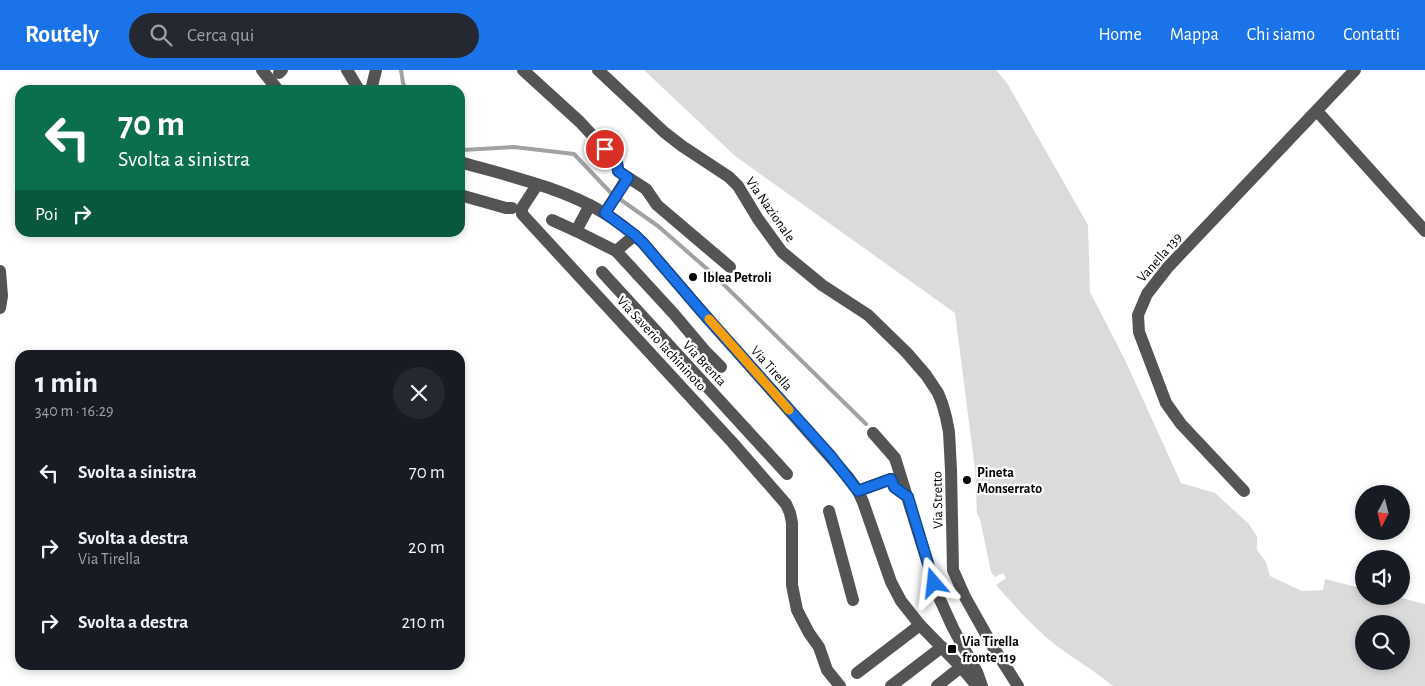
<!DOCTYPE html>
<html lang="it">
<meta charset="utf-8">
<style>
:root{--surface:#171b24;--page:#242831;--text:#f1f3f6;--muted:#9ea1a6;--accent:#1a73e8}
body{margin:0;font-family:"Alegreya Sans",sans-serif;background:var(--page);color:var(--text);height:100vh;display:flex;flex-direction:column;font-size:19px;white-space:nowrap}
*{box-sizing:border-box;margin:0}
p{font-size:16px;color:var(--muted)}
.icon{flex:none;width:28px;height:28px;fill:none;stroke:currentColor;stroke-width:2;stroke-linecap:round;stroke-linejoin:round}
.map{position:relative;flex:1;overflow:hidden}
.side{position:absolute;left:15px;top:280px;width:450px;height:320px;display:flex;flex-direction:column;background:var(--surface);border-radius:15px;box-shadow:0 2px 8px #0003}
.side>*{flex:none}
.hud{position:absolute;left:15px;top:15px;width:450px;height:152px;border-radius:15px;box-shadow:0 2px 8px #0003;background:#0b6e4f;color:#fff;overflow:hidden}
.needle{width:32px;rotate:187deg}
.tools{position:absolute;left:1355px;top:415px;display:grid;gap:10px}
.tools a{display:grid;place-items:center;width:55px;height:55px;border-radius:50%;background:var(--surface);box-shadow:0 2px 8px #0003;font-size:25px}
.pin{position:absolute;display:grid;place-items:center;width:42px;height:42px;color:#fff;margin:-21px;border:2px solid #fff;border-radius:50%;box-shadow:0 1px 5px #0007}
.me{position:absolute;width:55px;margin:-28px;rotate:343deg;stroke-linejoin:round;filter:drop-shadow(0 0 4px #0008)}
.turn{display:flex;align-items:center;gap:18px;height:105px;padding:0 20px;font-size:22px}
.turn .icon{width:65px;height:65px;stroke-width:2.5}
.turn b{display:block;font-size:35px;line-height:42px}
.then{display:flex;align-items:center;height:48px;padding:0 20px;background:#0003;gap:10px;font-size:19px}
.round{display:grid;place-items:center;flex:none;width:52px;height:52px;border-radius:26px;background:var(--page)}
.overview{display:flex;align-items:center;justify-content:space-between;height:85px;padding:0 20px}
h1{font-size:30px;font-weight:700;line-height:38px}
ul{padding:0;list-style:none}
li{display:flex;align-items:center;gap:15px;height:75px;padding:0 20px}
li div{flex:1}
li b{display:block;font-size:19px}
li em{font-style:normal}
header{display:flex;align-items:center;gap:30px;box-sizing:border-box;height:70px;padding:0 25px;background:var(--accent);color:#fff}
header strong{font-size:24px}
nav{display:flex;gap:28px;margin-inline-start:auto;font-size:18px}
.search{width:350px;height:45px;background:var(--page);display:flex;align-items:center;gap:12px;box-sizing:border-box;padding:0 18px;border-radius:28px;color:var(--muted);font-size:19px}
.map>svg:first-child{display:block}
.green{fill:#dbdbdb;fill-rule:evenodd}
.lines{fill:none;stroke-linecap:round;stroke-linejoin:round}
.stream{stroke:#a2a2a2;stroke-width:4}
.minor{stroke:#545454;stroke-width:12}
.route-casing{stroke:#114b97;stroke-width:12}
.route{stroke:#1a73e8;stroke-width:9}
.slow{stroke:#f59e0b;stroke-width:9}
.poi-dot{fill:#000;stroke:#fff;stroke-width:2}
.labels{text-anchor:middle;stroke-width:4.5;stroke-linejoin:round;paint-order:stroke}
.street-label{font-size:14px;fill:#000;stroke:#fff}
.poi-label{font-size:14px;font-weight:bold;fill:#000;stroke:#fff;text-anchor:start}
</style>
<header>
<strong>Routely</strong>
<div class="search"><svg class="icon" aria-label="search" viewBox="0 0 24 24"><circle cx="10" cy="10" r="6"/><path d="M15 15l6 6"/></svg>Cerca qui</div>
<nav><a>Home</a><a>Mappa</a><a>Chi siamo</a><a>Contatti</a></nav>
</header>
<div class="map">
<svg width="1425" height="616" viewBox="0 0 1425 616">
<rect width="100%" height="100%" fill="#fff"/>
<path class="green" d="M644 0H996L1007 13 1088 155 1090 222 1125 290 1181 413 1215 423 1249 454 1257 467V480L1266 492 1270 506 1302 521 1323 520 1325 509 1364 519V526H1394L1425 534V616H1113C1094 600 1072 588 1053 573 1032 556 1014 535 996 515L1006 508 1003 503 995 507 991 502 980 449 977 444 975 399 955 243 735 86ZM1364 554H1401V591H1364Z"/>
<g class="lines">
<g class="stream">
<polyline points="401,0 403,13 406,20"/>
<polyline points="460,79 463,80 514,77 574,84 611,123 658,156 714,205 866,354"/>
</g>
<g class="minor">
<polyline points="262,0 278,20"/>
<polyline points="347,0 359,20"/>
<polyline points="523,0 580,52 617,92 618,101 646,119 657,135 730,197"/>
<polyline points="598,0 664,62 682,76 729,107 738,116 758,149 782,182 822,215 868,245 907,283 926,305 938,323 942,333 946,347 949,362 951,400 953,500 965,527 992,575 1018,616"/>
<polyline points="279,3 282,0"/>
<polyline points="371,20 376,0"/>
<polyline points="1317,41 1425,161"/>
<path d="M460 92C508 106 561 117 604 143 619 152 631 162 643 173L697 236 848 407 858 421 863 432 891 512 901 531 920 555 961 597 977 616"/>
<polyline points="537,115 522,138 522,144 732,372 786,434 790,443 792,453 792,515 797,540 809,563 819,577 827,600 840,616"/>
<polyline points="460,125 506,138 512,138"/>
<polyline points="605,143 627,108"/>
<polyline points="552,150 576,161 590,135"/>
<polyline points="576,161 616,181 674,244 706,282 721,297"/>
<polyline points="616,181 635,165"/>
<polyline points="0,201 2,226 0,238"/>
<polyline points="602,202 787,404"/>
<polyline points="873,363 895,388 937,523 953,558 977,602 982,616"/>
<polyline points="858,421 891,409 894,417 908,427"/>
<polyline points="1244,421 1181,354 1166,333 1139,262 1138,245 1147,224 1168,197 1355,0"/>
<polyline points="829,441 853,530"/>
<polyline points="857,603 920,555"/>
<polyline points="891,616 942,577"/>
<polyline points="937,616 961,597"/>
</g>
</g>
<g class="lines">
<defs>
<polyline id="route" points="605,79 617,92 618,101 628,108 605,143 635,165 643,173 709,250 830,385 858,421 891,409 894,417 908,427 934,513"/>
</defs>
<use href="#route" class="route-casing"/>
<use href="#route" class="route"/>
<polyline class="slow" points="709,249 789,340"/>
</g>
<g class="poi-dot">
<circle cx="693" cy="207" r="5"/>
<circle cx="967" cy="410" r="5"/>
<rect x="947" y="574" width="10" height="10" rx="2.5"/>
</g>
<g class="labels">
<g class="street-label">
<text transform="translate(771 139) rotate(55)" y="5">Via Nazionale</text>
<text transform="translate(1159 187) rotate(-49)" y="5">Vanella 139</text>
<text transform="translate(662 273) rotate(47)" y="5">Via Saverio Iachininoto</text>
<text transform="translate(705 293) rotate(47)" y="5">Via Brenta</text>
<text transform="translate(772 298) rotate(48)" y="5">Via Tirella</text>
<text transform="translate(937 430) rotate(-91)" y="5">Via Stretto</text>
</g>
<g class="poi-label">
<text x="703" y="212">Iblea Petroli</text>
<text x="977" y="407">Pineta<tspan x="977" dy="16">Monserrato</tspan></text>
<text x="962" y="576">Via Tirella<tspan x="962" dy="16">fronte 119</tspan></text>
</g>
</g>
</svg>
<div class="tools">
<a><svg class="needle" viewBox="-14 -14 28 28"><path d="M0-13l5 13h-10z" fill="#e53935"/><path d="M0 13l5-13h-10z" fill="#9ea1a6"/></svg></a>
<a><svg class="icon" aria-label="sound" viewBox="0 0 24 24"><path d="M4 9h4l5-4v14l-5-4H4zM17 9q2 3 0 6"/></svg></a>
<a><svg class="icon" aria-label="search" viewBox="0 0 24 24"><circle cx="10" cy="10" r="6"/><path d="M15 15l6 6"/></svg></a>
</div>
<div class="pin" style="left:605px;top:79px;background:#d93025"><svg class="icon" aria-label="arrive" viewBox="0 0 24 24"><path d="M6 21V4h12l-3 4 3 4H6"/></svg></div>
<svg class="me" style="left:934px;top:513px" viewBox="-20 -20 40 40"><path d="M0-17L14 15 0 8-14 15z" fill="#1a73e8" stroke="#fff" stroke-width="4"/></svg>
<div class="hud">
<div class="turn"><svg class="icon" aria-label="left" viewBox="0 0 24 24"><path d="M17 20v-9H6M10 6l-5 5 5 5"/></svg><div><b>70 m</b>Svolta a sinistra</div></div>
<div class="then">Poi<svg class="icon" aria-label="right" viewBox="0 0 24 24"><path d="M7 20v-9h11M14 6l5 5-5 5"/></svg></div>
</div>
<section class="side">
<div class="overview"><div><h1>1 min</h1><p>340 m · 16:29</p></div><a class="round"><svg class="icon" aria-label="close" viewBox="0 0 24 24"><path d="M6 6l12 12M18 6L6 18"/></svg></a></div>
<ul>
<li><svg class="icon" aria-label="left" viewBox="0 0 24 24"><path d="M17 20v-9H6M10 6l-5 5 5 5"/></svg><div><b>Svolta a sinistra</b></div><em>70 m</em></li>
<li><svg class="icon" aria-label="right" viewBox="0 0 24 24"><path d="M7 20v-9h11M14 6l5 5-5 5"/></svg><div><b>Svolta a destra</b><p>Via Tirella</p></div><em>20 m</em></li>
<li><svg class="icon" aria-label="right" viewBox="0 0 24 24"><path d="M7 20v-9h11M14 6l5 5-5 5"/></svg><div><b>Svolta a destra</b></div><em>210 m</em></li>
</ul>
</section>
</div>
